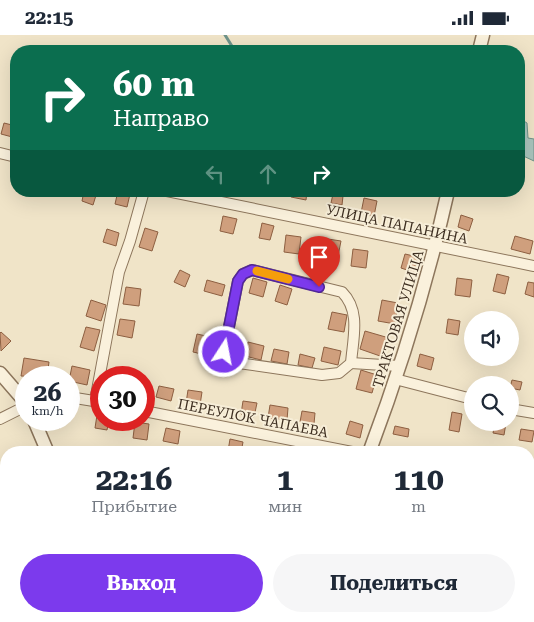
<!DOCTYPE html>
<html lang="ru">
<meta charset="utf-8">
<style>
:root{--surface:#fff;--page:#f6f6f7;--text:#1f2937;--muted:#747a83;--accent:#7c3aed}
body{margin:0;font-family:"Roboto Serif",serif;background:var(--page);color:var(--text);height:100vh;display:flex;flex-direction:column;font-size:19px;white-space:nowrap}
*{box-sizing:border-box;margin:0}
p{font-size:16px;color:var(--muted)}
.icon{flex:none;width:28px;height:28px;fill:none;stroke:currentColor;stroke-width:2;stroke-linecap:round;stroke-linejoin:round}
.map{position:relative;flex:1;overflow:hidden}
.panel{position:absolute;left:0px;top:411px;width:535px;height:176px;display:flex;flex-direction:column;background:var(--surface);border-radius:20px 20px 0 0;box-shadow:0 5px 20px #0002}
.panel>*{flex:none}
.guide{position:absolute;left:10px;top:10px;width:515px;height:152px;border-radius:20px;box-shadow:0 5px 20px #0002;background:#0b6e4f;color:#fff;overflow:hidden}
.tools{position:absolute;left:464px;top:276px;display:grid;gap:10px}
.tools a{display:grid;place-items:center;width:55px;height:55px;border-radius:50%;background:var(--surface);box-shadow:0 5px 20px #0002;font-size:25px}
.speed{position:absolute;left:15px;top:331px;display:flex;gap:10px;font-size:25px;font-weight:700;text-align:center}
.speed>*{display:grid;place-content:center;width:65px;height:65px;border-radius:50%;background:var(--surface);box-shadow:0 5px 20px #0002;line-height:1}
.speed small{font-size:12px;font-weight:400}
.speed .limit{border:8px solid #d22;background:#fff;color:#111}
.pin{position:absolute;display:grid;place-items:center;width:42px;height:42px;color:#fff;margin:-51px -21px;border-radius:50% 50% 50% 0;rotate:-45deg;box-shadow:0 0 5px #0007}
.pin .icon{rotate:45deg}
.me{position:absolute;width:55px;margin:-28px;rotate:11deg;stroke-linejoin:round;filter:drop-shadow(0 0 4px #0008)}
.turn{display:flex;align-items:center;gap:18px;height:105px;padding:0 20px;font-size:22px}
.turn .icon{width:65px;height:65px;stroke-width:2.5}
.turn b{display:block;font-size:35px;line-height:42px}
.lanes{display:flex;align-items:center;height:48px;padding:0 20px;background:#0003;justify-content:center;gap:25px;direction:ltr}
.lanes .off{opacity:.35}
.eta{display:flex;justify-content:space-evenly;align-items:center;height:85px;text-align:center}
.eta b{font-size:30px;font-weight:700;line-height:35px}
.action{display:flex;gap:10px;margin-top:auto;padding:10px 20px}
.action a{flex:1;height:58px;border-radius:30px;background:var(--accent);color:#fff;font-size:20px;font-weight:700;line-height:58px;text-align:center}
.action a+a{background:var(--page);color:var(--text)}
.status{display:flex;justify-content:space-between;align-items:center;height:35px;padding:0 25px;background:var(--surface);direction:ltr}
.status svg{height:14px;fill:currentColor}
.map>svg:first-child{display:block}
.water{fill:#a9c4bc;stroke:#6f938a}
.lines{fill:none;stroke-linecap:round;stroke-linejoin:round}
.stream{stroke:#6f938a;stroke-width:3}
.building{fill:#cf9f7d;stroke:#8d5f41}
.minor-casing{stroke:#8d765c;stroke-width:12}
.tertiary-casing{stroke:#8d765c;stroke-width:15}
.minor{stroke:#faf1dc;stroke-width:10}
.tertiary{stroke:#faf1dc;stroke-width:12}
.route-casing{stroke:#51269a;stroke-width:12}
.route{stroke:#7c3aed;stroke-width:9}
.slow{stroke:#f59e0b;stroke-width:9}
.labels{text-anchor:middle;stroke-width:4;stroke-linejoin:round;paint-order:stroke}
.street-label{font-size:14px;fill:#3d2e20;stroke:#f7eed8}
</style>
<div class="status"><b>22:15</b><svg viewBox="0 0 49 12"><path d="M0 12V9h3v3zM5 12V6h3v6zM10 12V3h3v9zM15 12V0h3v12zM26 1h20v11H26zM47 4h2v5h-2z"/></svg></div>
<div class="map">
<svg width="534" height="587" viewBox="0 0 534 587">
<rect width="100%" height="100%" fill="#f0e4c8"/>
<polygon class="water" points="519,83 527,88 528,103 534,104 534,126 519,119"/>
<g class="lines">
<polyline class="stream" points="225,0 235,16"/>
</g>
<g class="building">
<polygon points="4,88 16,91 16,103 1,99"/>
<polygon points="84,156 97,157 93,170 82,166"/>
<polygon points="118,156 130,159 127,172 115,169"/>
<polygon points="292,156 307,156 306,165 291,162"/>
<polygon points="333,159 343,161 342,170 331,168"/>
<polygon points="364,163 377,166 374,181 361,178"/>
<polygon points="461,180 473,184 469,196 458,192"/>
<polygon points="223,181 237,184 233,199 220,196"/>
<polygon points="262,188 274,191 270,205 259,203"/>
<polygon points="145,193 158,197 152,216 139,212"/>
<polygon points="107,194 119,198 116,211 103,207"/>
<polygon points="286,200 301,202 299,219 284,217"/>
<polygon points="515,201 533,206 530,219 511,214"/>
<polygon points="328,204 341,206 338,221 325,218"/>
<polygon points="353,214 368,216 366,233 351,231"/>
<polygon points="405,219 418,222 413,237 401,233"/>
<polygon points="180,235 190,240 185,252 174,247"/>
<polygon points="497,239 509,242 505,259 493,256"/>
<polygon points="253,243 267,247 263,262 249,258"/>
<polygon points="457,243 472,245 470,262 455,260"/>
<polygon points="207,245 225,250 222,261 204,256"/>
<polygon points="528,247 534,248 534,262 525,259"/>
<polygon points="280,250 292,254 287,270 275,266"/>
<polygon points="126,252 141,254 139,271 123,269"/>
<polygon points="91,265 106,270 101,286 86,281"/>
<polygon points="382,265 398,268 395,289 378,286"/>
<polygon points="332,277 347,280 344,297 328,294"/>
<polygon points="120,284 135,286 132,303 117,300"/>
<polygon points="448,284 460,286 458,300 446,298"/>
<polygon points="86,292 100,295 94,316 80,312"/>
<polygon points="365,296 389,303 383,322 360,314"/>
<polygon points="1,297 11,306 1,316 0,298"/>
<polygon points="197,299 215,303 211,321 193,317"/>
<polygon points="248,307 264,311 261,325 245,321"/>
<polygon points="324,312 341,316 338,330 321,326"/>
<polygon points="274,314 289,317 287,329 271,326"/>
<polygon points="300,319 315,323 312,333 298,330"/>
<polygon points="420,319 434,323 431,335 417,331"/>
<polygon points="24,323 49,327 47,342 21,341"/>
<polygon points="72,331 90,335 87,350 69,346"/>
<polygon points="361,335 377,340 372,358 356,354"/>
<polygon points="512,345 522,347 520,355 510,353"/>
<polygon points="159,351 174,354 171,366 156,362"/>
<polygon points="188,355 202,357 200,370 186,368"/>
<polygon points="243,366 257,368 254,382 241,379"/>
<polygon points="270,370 288,373 287,385 268,383"/>
<polygon points="302,376 315,378 314,389 300,387"/>
<polygon points="452,377 462,379 459,397 449,395"/>
<polygon points="97,380 101,381 101,385 109,385 107,395 95,393"/>
<polygon points="42,385 62,385 60,393 41,388"/>
<polygon points="350,386 363,390 360,403 346,399"/>
<polygon points="135,387 149,389 147,405 133,403"/>
<polygon points="495,388 506,388 504,400 493,398"/>
<polygon points="395,391 409,394 408,402 393,399"/>
<polygon points="166,393 180,396 178,409 163,406"/>
<polygon points="521,394 534,396 532,407 519,405"/>
<polygon points="230,404 243,407 241,418 228,416"/>
<polygon points="5,524 6,542 0,545 0,527"/>
<polygon points="529,536 534,537 534,558 529,557"/>
<polygon points="117,581 127,581 131,587 111,587"/>
<polygon points="343,581 358,581 356,587 341,587"/>
<polygon points="422,581 444,581 447,582 446,587 421,587"/>
<polygon points="466,582 489,587 465,587"/>
</g>
<g class="lines">
<defs>
<g id="minor">
<polyline points="0,118 16,122"/>
<polyline points="167,156 534,231"/>
<path d="M252 235 342 257C361 276 353 303 351 328L339 338 322 340 232 327 224 317 238 246 243 239Z"/>
<polyline points="351,328 399,331"/>
<polyline points="395,344 472,364"/>
<polyline points="69,362 100,367"/>
<polyline points="95,366 119,237 130,206 144,156"/>
<polyline points="510,374 534,378"/>
<polyline points="144,376 357,418"/>
<polyline points="0,384 26,371"/>
<polyline points="0,572 8,587"/>
<polyline points="526,587 527,581"/>
</g>
<g id="tertiary">
<polyline points="479,16 483,0"/>
<polyline points="0,338 26,368"/>
<polyline points="34,385 48,418"/>
<path d="M369 418C401 333 428 245 448 156"/>
<polyline points="153,581 156,587"/>
<polyline points="323,587 324,581"/>
</g>
</defs>
<use href="#minor" class="minor-casing"/>
<use href="#tertiary" class="tertiary-casing"/>
<use href="#minor" class="minor"/>
<use href="#tertiary" class="tertiary"/>
</g>
<g class="lines">
<defs>
<polyline id="route" points="224,317 238,246 243,239 252,235 319,252"/>
</defs>
<use href="#route" class="route-casing"/>
<use href="#route" class="route"/>
<polyline class="slow" points="257,236 288,244"/>
</g>
<g class="labels">
<g class="street-label">
<text transform="translate(397 189) rotate(12)" y="5">УЛИЦА ПАПАНИНА</text>
<text transform="translate(398 284) rotate(-73)" y="5">ТРАКТОВАЯ УЛИЦА</text>
<text transform="translate(253 383) rotate(11)" y="5">ПЕРЕУЛОК ЧАПАЕВА</text>
</g>
</g>
</svg>
<div class="tools">
<a><svg class="icon" aria-label="sound" viewBox="0 0 24 24"><path d="M4 9h4l5-4v14l-5-4H4zM17 9q2 3 0 6"/></svg></a>
<a><svg class="icon" aria-label="search" viewBox="0 0 24 24"><circle cx="10" cy="10" r="6"/><path d="M15 15l6 6"/></svg></a>
</div>
<div class="speed"><div>26<small>km/h</small></div><div class="limit">30</div></div>
<div class="pin" style="left:319px;top:252px;background:#d93025"><svg class="icon" aria-label="arrive" viewBox="0 0 24 24"><path d="M6 21V4h12l-3 4 3 4H6"/></svg></div>
<svg class="me" style="left:224px;top:317px" viewBox="-20 -20 40 40"><circle r="17" fill="#7c3aed" stroke="#fff" stroke-width="3"/><path d="M0-11L8 9 0 5-8 9z" fill="#fff"/></svg>
<div class="guide">
<div class="turn"><svg class="icon" aria-label="right" viewBox="0 0 24 24"><path d="M7 20v-9h11M14 6l5 5-5 5"/></svg><div><b>60 m</b>Направо</div></div>
<div class="lanes"><svg class="icon off" aria-label="left" viewBox="0 0 24 24"><path d="M17 20v-9H6M10 6l-5 5 5 5"/></svg><svg class="icon off" aria-label="ahead" viewBox="0 0 24 24"><path d="M12 20V5M6 11l6-6 6 6"/></svg><svg class="icon" aria-label="right" viewBox="0 0 24 24"><path d="M7 20v-9h11M14 6l5 5-5 5"/></svg></div>
</div>
<section class="panel">
<div class="eta">
<div><b>22:16</b><p>Прибытие</p></div>
<div><b>1</b><p>мин</p></div>
<div><b>110</b><p>m</p></div>
</div>
<div class="action"><a>Выход</a><a>Поделиться</a></div>
</section>
</div>
